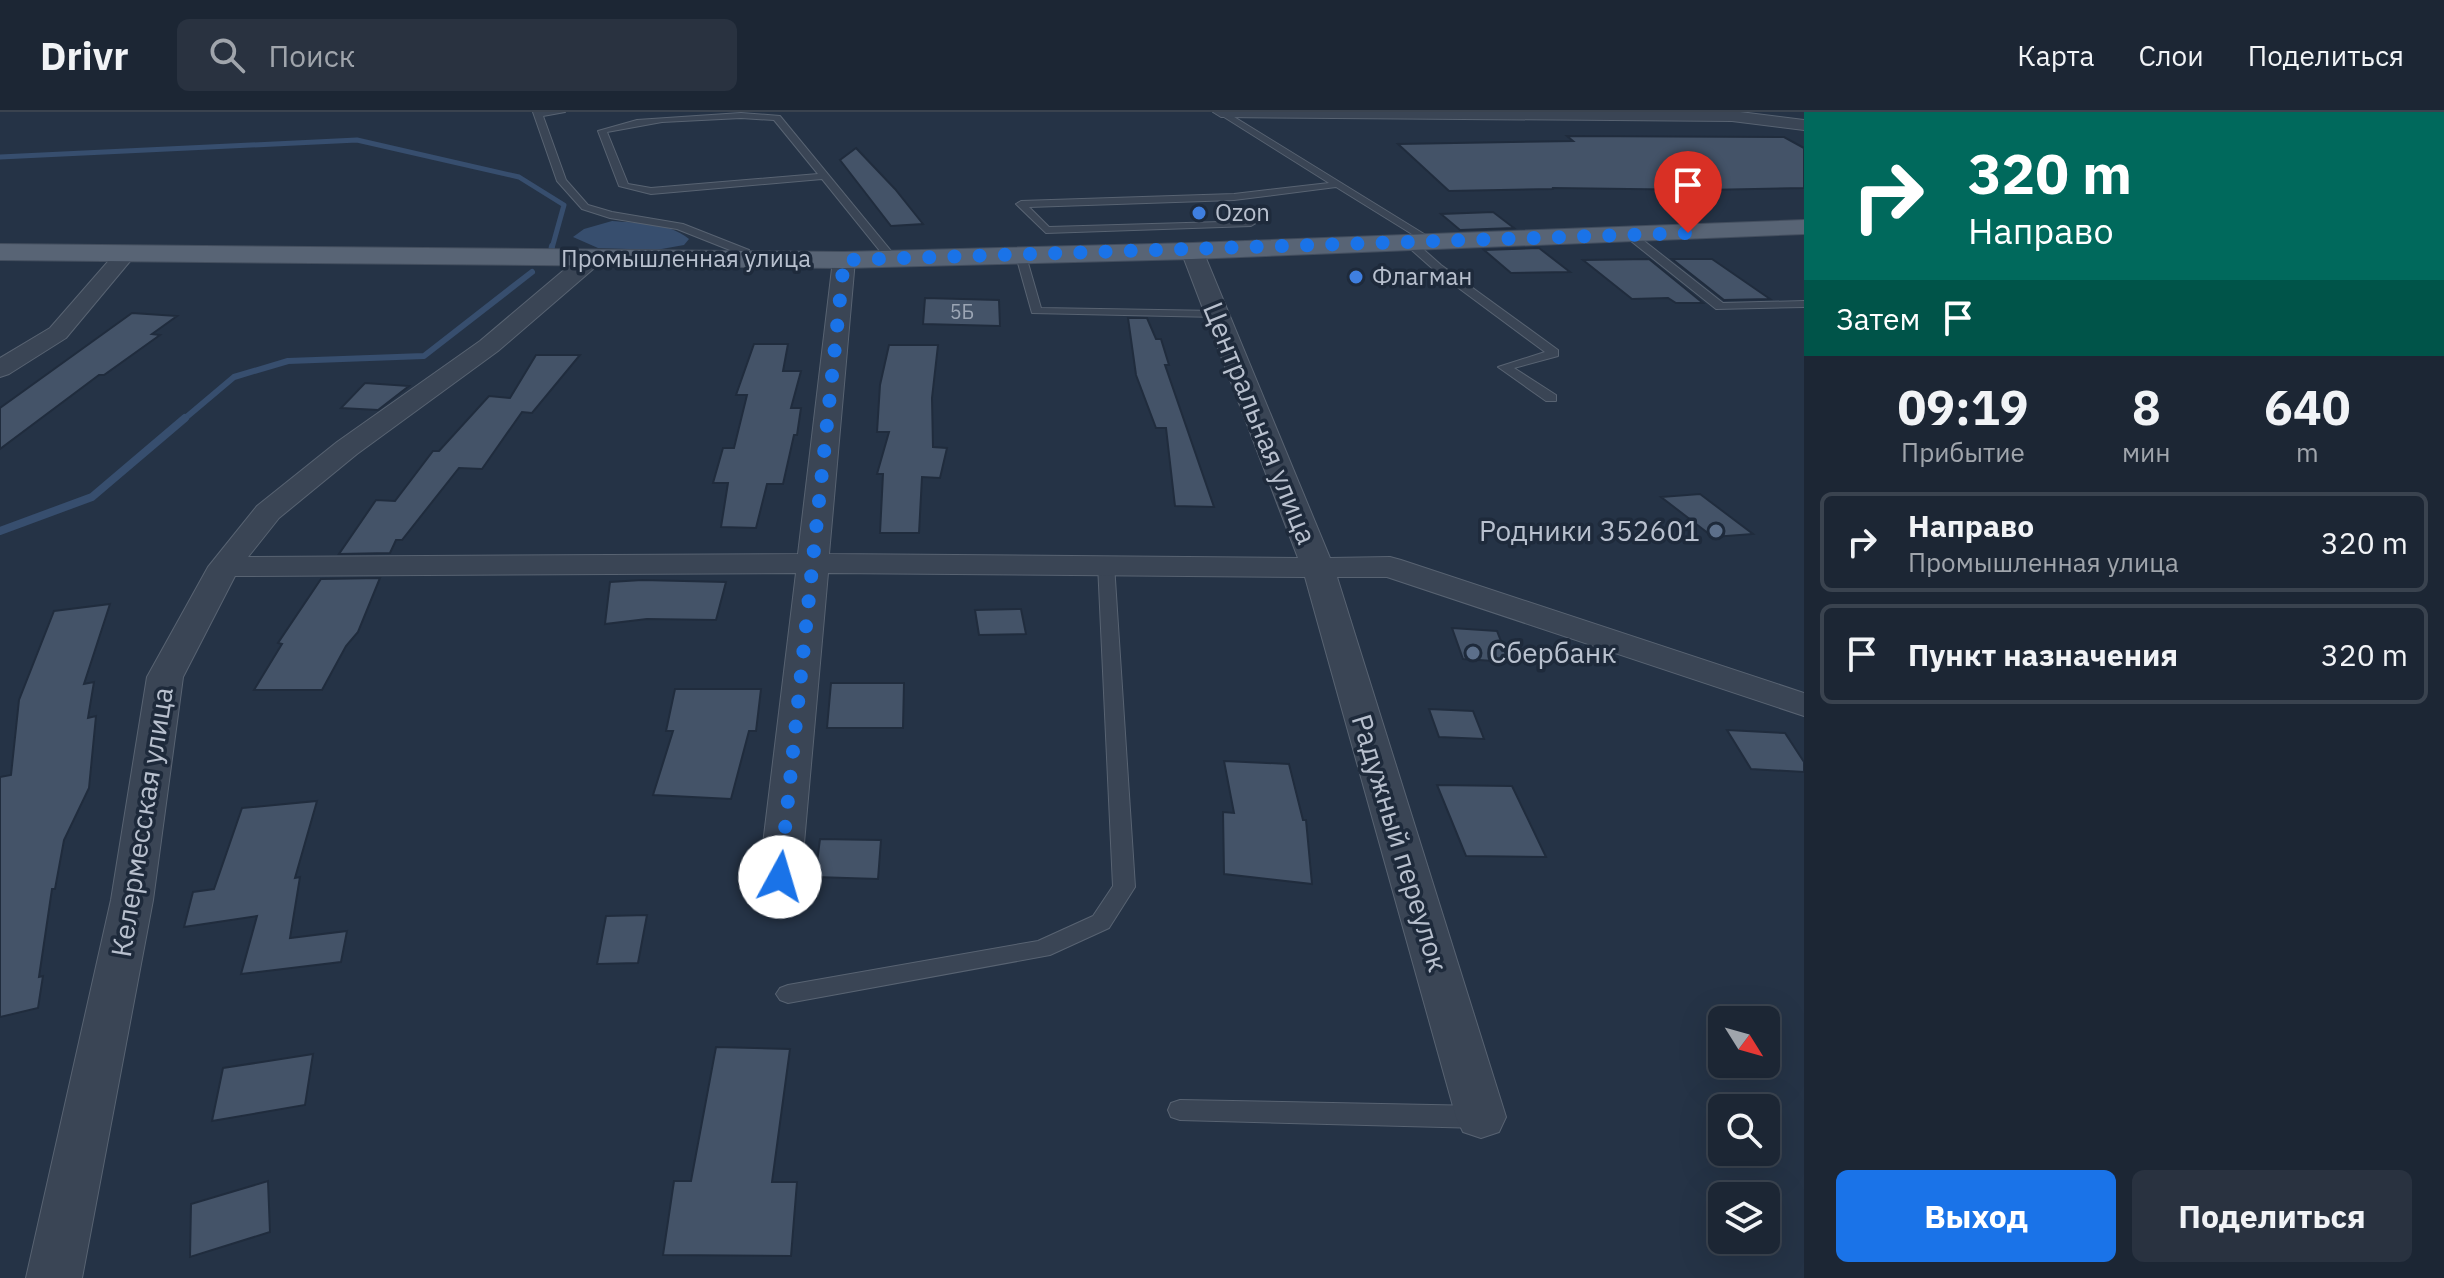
<!DOCTYPE html>
<html lang="ru">
<meta charset="utf-8">
<style>
:root{--surface:#1c2634;--page:#293240;--text:#f1f3f6;--muted:#a0a5ac;--line:#3a434f;--accent:#1a73e8}
body{margin:0;font-family:"IBM Plex Sans",sans-serif;background:var(--page);color:var(--text);height:100vh;display:flex;flex-direction:column;font-size:30px;white-space:nowrap}
*{box-sizing:border-box;margin:0}
p{font-size:26px;color:var(--muted)}
.icon{flex:none;width:44px;height:44px;fill:none;stroke:currentColor;stroke-width:2;stroke-linecap:round;stroke-linejoin:round}
.map{position:relative;flex:1;overflow:hidden}
.details{display:flex;flex-direction:column;background:var(--surface);width:640px}
.details>*{flex:none}
.banner{background:#00695c;color:#fff;overflow:hidden}
.needle{width:52px;rotate:127deg}
.tools{position:absolute;left:1708px;top:894px;display:grid;gap:16px}
.tools a{display:grid;place-items:center;width:72px;height:72px;border-radius:12px;background:var(--surface);box-shadow:0 8px 32px #0002,0 0 0 2px var(--line);font-size:40px}
.pin{position:absolute;display:grid;place-items:center;width:68px;height:68px;color:#fff;margin:-82px -34px;border-radius:50% 50% 50% 0;rotate:-45deg;box-shadow:0 0 8px #0007}
.pin .icon{rotate:45deg}
.me{position:absolute;width:88px;margin:-44px;rotate:6deg;stroke-linejoin:round;filter:drop-shadow(0 0 6px #0008)}
.turn{display:flex;align-items:center;gap:28px;height:168px;padding:0 32px;font-size:36px}
.turn .icon{width:104px;height:104px;stroke-width:2.5}
.turn b{display:block;font-size:56px;line-height:68px}
.then{display:flex;align-items:center;height:76px;padding:0 32px;background:#0003;gap:16px;font-size:30px}
.eta{display:flex;justify-content:space-evenly;align-items:center;height:136px;text-align:center}
.eta b{font-size:48px;font-weight:800;line-height:56px}
.cta{display:flex;gap:16px;margin-top:auto;padding:16px 32px}
.cta a{flex:1;height:92px;border-radius:12px;background:var(--accent);color:#fff;font-size:32px;font-weight:800;line-height:92px;text-align:center}
.cta a+a{background:var(--page);color:var(--text)}
ul{padding:0;list-style:none}
li{display:flex;align-items:center;gap:24px;height:100px;margin:0 16px 12px;padding:0 16px;border:4px solid var(--line);border-radius:12px}
li div{flex:1}
li b{display:block;font-size:30px}
li em{font-style:normal}
header{display:flex;align-items:center;gap:48px;box-sizing:border-box;height:112px;padding:0 40px;background:var(--surface);border-bottom:2px solid var(--line)}
header strong{font-size:38px}
nav{display:flex;gap:44px;margin-inline-start:auto;font-size:28px}
.search{width:560px;height:72px;background:var(--page);display:flex;align-items:center;gap:20px;box-sizing:border-box;padding:0 28px;border-radius:12px;color:var(--muted);font-size:30px}
main{display:flex;flex:1;min-height:0}
.map>svg:first-child{display:block}
.water{fill:#374e6e}
.lines{fill:none;stroke-linecap:round;stroke-linejoin:round}
.stream-far2{stroke:#374e6e;stroke-width:5}
.stream-far1{stroke:#374e6e;stroke-width:6}
.stream{stroke:#374e6e;stroke-width:8}
.building{fill:#445368;stroke:#202c3d;stroke-width:2}
.service-casing{stroke:#586372;stroke-width:2}
.minor-casing{stroke:#586372;stroke-width:2}
.primary-casing{stroke:#434e5e;stroke-width:2}
.service{fill:#3a4555;fill-rule:evenodd}
.minor{fill:#3a4555;fill-rule:evenodd}
.primary{fill:#586475;fill-rule:evenodd}
.route{stroke:#1a73e8;stroke-width:14;stroke-dasharray:0 25.2}
.shop-dot{fill:#3f7fe0;stroke:#1e2a3b;stroke-width:3}
.service-dot{fill:#5c6f8a;stroke:#1e2a3b;stroke-width:3}
.labels{text-anchor:middle;stroke-width:7;stroke-linejoin:round;paint-order:stroke}
.far-number-label{font-size:20px;fill:#9ba5b4}
.far-poi-label{font-size:24px;fill:#b8c0ce;stroke:#1e2a3b;text-anchor:start}
.far-street-label{font-size:24px;fill:#b8c0ce;stroke:#1e2a3b}
.street-label{font-size:28px;fill:#b8c0ce;stroke:#1e2a3b}
.poi-label{font-size:28px;fill:#b8c0ce;stroke:#1e2a3b;text-anchor:end}
</style>
<header>
<strong>Drivr</strong>
<div class="search"><svg class="icon" aria-label="search" viewBox="0 0 24 24"><circle cx="10" cy="10" r="6"/><path d="M15 15l6 6"/></svg>Поиск</div>
<nav><a>Карта</a><a>Слои</a><a>Поделиться</a></nav>
</header>
<main>
<div class="map">
<svg width="1804" height="1166" viewBox="0 0 1804 1166">
<rect width="100%" height="100%" fill="#253346"/>
<path class="water" d="M612 109C636 111 669 110 689 127L684 133 656 138 598 136 573 125 584 117Z"/>
<g class="lines">
<polyline class="stream-far2" points="0,45 357,28 519,65 564,93 552,136"/>
<g class="stream-far1">
<polyline points="551,139 552,134"/>
<polyline points="183,308 234,265 288,249 424,244 532,160"/>
</g>
<polyline class="stream" points="0,419 92,385 185,306"/>
</g>
<g class="building">
<polygon points="1567,24 1784,25 1804,36 1804,76 1705,78 1552,76 1554,77 1449,79 1398,32 1573,29"/>
<polygon points="856,36 895,77 923,112 891,114 840,48"/>
<polygon points="1493,100 1514,116 1460,118 1441,102"/>
<polygon points="1539,136 1570,160 1511,161 1484,138"/>
<polygon points="1649,147 1703,191 1676,191 1668,186 1632,187 1583,148"/>
<polygon points="1672,147 1712,147 1770,187 1724,188"/>
<polygon points="925,186 999,188 1000,214 923,212"/>
<polygon points="132,201 177,204 152,222 160,223 104,263 99,263 0,337 0,296"/>
<polygon points="1128,206 1147,206 1156,227 1161,227 1169,253 1165,253 1214,395 1175,394 1166,316 1156,316 1136,263"/>
<polygon points="754,232 788,232 783,259 801,259 791,296 801,296 797,323 794,323 783,372 767,372 756,416 721,415 728,371 713,371 723,336 734,336 747,283 736,283"/>
<polygon points="889,233 938,233 932,286 933,335 947,336 940,366 922,365 919,421 880,421 883,362 877,362 889,320 877,320 880,273"/>
<polygon points="536,243 580,243 532,301 522,300 482,357 459,356 402,428 396,428 390,441 339,442 376,388 395,389 433,339 439,339 489,284 510,286"/>
<polygon points="365,271 409,274 378,298 341,296"/>
<polygon points="1700,382 1753,422 1713,425 1661,385"/>
<polygon points="380,466 358,520 346,534 322,578 254,578 282,532 278,531 321,467"/>
<polygon points="642,468 726,470 716,508 647,507 605,512 610,470"/>
<polygon points="110,492 84,572 94,570 88,606 96,604 89,676 64,728 55,777 52,777 39,865 43,864 38,896 0,905 0,665 11,663 19,588 54,499"/>
<polygon points="1021,497 1026,522 979,523 975,498"/>
<polygon points="1452,516 1497,519 1509,550 1463,547"/>
<polygon points="831,571 904,571 903,616 827,616"/>
<polygon points="675,577 761,577 756,619 749,619 731,687 653,683 673,619 666,619"/>
<polygon points="1429,597 1473,599 1484,627 1439,625"/>
<polygon points="1727,618 1785,621 1804,650 1804,660 1751,657"/>
<polygon points="1224,649 1289,652 1303,708 1306,708 1312,772 1224,762 1223,700 1234,701"/>
<polygon points="1437,673 1512,674 1546,745 1466,744"/>
<polygon points="317,689 295,766 300,765 290,826 347,819 341,850 241,862 257,804 184,815 193,780 214,777 242,696"/>
<polygon points="820,727 881,728 878,767 815,765"/>
<polygon points="647,803 638,851 597,852 606,804"/>
<polygon points="716,935 790,937 772,1070 797,1070 791,1144 663,1143 674,1069 691,1069"/>
<polygon points="313,942 305,993 212,1009 223,956"/>
<polygon points="268,1069 270,1120 190,1145 191,1092"/>
</g>
<g class="lines">
<defs>
<g id="service">
<polygon points="533,0 565,0 543,4 566,68 588,93 612,100 683,112 749,138 752,148 743,150 740,142 677,117 610,106 582,97 557,69"/>
<polygon points="1216,0 1226,0 1437,130 1428,132 1336,75 1234,88 1029,95 1049,115 1255,109 1256,111 1251,114 1046,121 1016,92 1021,89 1234,82 1329,71"/>
<path d="M741 1 780 4 896 145V149H888L822 67 651 82 619 74 598 19 637 8ZM741 6 774 8 818 62 651 76 628 72 607 20 662 10Z"/>
<polygon points="1626,121 1634,121 1723,191 1804,189 1804,195 1716,197 1626,125"/>
<polygon points="1406,129 1414,129 1441,153 1558,238 1558,244 1514,256 1556,283 1556,289 1546,289 1498,255 1545,240 1433,157 1406,133"/>
<polygon points="1021,141 1026,144 1041,196 1217,199 1223,202 1217,205 1032,201 1016,144"/>
<polygon points="1106,447 1114,452 1135,775 1109,816 1050,843 788,891 780,888 776,882 780,876 788,873 1038,829 1093,804 1113,774 1098,452"/>
<polygon points="1180,988 1481,994 1490,998 1494,1005 1490,1012 1481,1016 1180,1008 1171,1005 1168,998 1171,991"/>
</g>
<g id="minor">
<polygon points="1213,0 1740,0 1804,8 1804,18 1732,9 1221,5"/>
<polygon points="1192,133 1203,139 1330,446 1390,445 1401,448 1804,581 1804,604 1387,465 1337,465 1506,1005 1499,1020 1481,1026 1463,1020 1456,1005 1305,465 828,461 801,765 795,775 780,780 765,775 759,765 796,461 235,464 183,565 153,788 82,1166 26,1166 111,788 147,565 208,455 257,394 337,330 480,229 583,142 591,141 602,147 599,152 498,239 357,342 279,406 248,445 798,442 833,148 844,142 855,148 829,442 1298,446 1181,139"/>
<polygon points="125,136 136,142 66,226 9,262 0,265 0,246 50,216 118,138"/>
</g>
<polygon id="primary" points="1804,108 1804,122 1192,147 844,156 0,148 0,132 844,140 1192,131"/>
</defs>
<use href="#service" class="service-casing"/>
<use href="#minor" class="minor-casing"/>
<use href="#primary" class="primary-casing"/>
<use href="#service" class="service"/>
<use href="#minor" class="minor"/>
<use href="#primary" class="primary"/>
</g>
<g class="lines">
<polyline class="route" points="780,765 844,148 1688,121"/>
</g>
<g class="shop-dot">
<circle cx="1199" cy="101" r="8"/>
<circle cx="1356" cy="165" r="8"/>
</g>
<g class="service-dot">
<circle cx="1716" cy="419" r="8"/>
<circle cx="1473" cy="541" r="8"/>
</g>
<g class="labels">
<g class="far-number-label">
<text x="962" y="207">5Б</text>
</g>
<g class="far-poi-label">
<text x="1215" y="109">Ozon</text>
<text x="1372" y="173">Флагман</text>
</g>
<g class="far-street-label">
<text x="686" y="155">Промышленная улица</text>
</g>
<g class="street-label">
<text transform="translate(1260 311) rotate(68)" y="10">Центральная улица</text>
<text transform="translate(142 710) rotate(-81)" y="10">Келермесская улица</text>
<text transform="translate(1400 731) rotate(73)" y="10">Радужный переулок</text>
</g>
<g class="poi-label">
<text x="1700" y="429">Родники 352601</text>
<text x="1489" y="551" text-anchor="start">Сбербанк</text>
</g>
</g>
</svg>
<div class="tools">
<a><svg class="needle" viewBox="-14 -14 28 28"><path d="M0-13l5 13h-10z" fill="#e53935"/><path d="M0 13l5-13h-10z" fill="#a0a5ac"/></svg></a>
<a><svg class="icon" aria-label="search" viewBox="0 0 24 24"><circle cx="10" cy="10" r="6"/><path d="M15 15l6 6"/></svg></a>
<a><svg class="icon" aria-label="layers" viewBox="0 0 24 24"><path d="M12 4l9 5-9 5-9-5zM3 14l9 5 9-5"/></svg></a>
</div>
<div class="pin" style="left:1688px;top:121px;background:#d93025"><svg class="icon" aria-label="arrive" viewBox="0 0 24 24"><path d="M6 21V4h12l-3 4 3 4H6"/></svg></div>
<svg class="me" style="left:780px;top:765px" viewBox="-20 -20 40 40"><circle r="19" fill="#fff"/><path d="M0-13L10 11 0 6-10 11z" fill="#1a73e8"/></svg>
</div>
<section class="details">
<div class="banner">
<div class="turn"><svg class="icon" aria-label="right" viewBox="0 0 24 24"><path d="M7 20v-9h11M14 6l5 5-5 5"/></svg><div><b>320 m</b>Направо</div></div>
<div class="then">Затем<svg class="icon" aria-label="arrive" viewBox="0 0 24 24"><path d="M6 21V4h12l-3 4 3 4H6"/></svg></div>
</div>
<div class="eta">
<div><b>09:19</b><p>Прибытие</p></div>
<div><b>8</b><p>мин</p></div>
<div><b>640</b><p>m</p></div>
</div>
<ul>
<li><svg class="icon" aria-label="right" viewBox="0 0 24 24"><path d="M7 20v-9h11M14 6l5 5-5 5"/></svg><div><b>Направо</b><p>Промышленная улица</p></div><em>320 m</em></li>
<li><svg class="icon" aria-label="arrive" viewBox="0 0 24 24"><path d="M6 21V4h12l-3 4 3 4H6"/></svg><div><b>Пункт назначения</b></div><em>320 m</em></li>
</ul>
<div class="cta"><a>Выход</a><a>Поделиться</a></div>
</section>
</main>
